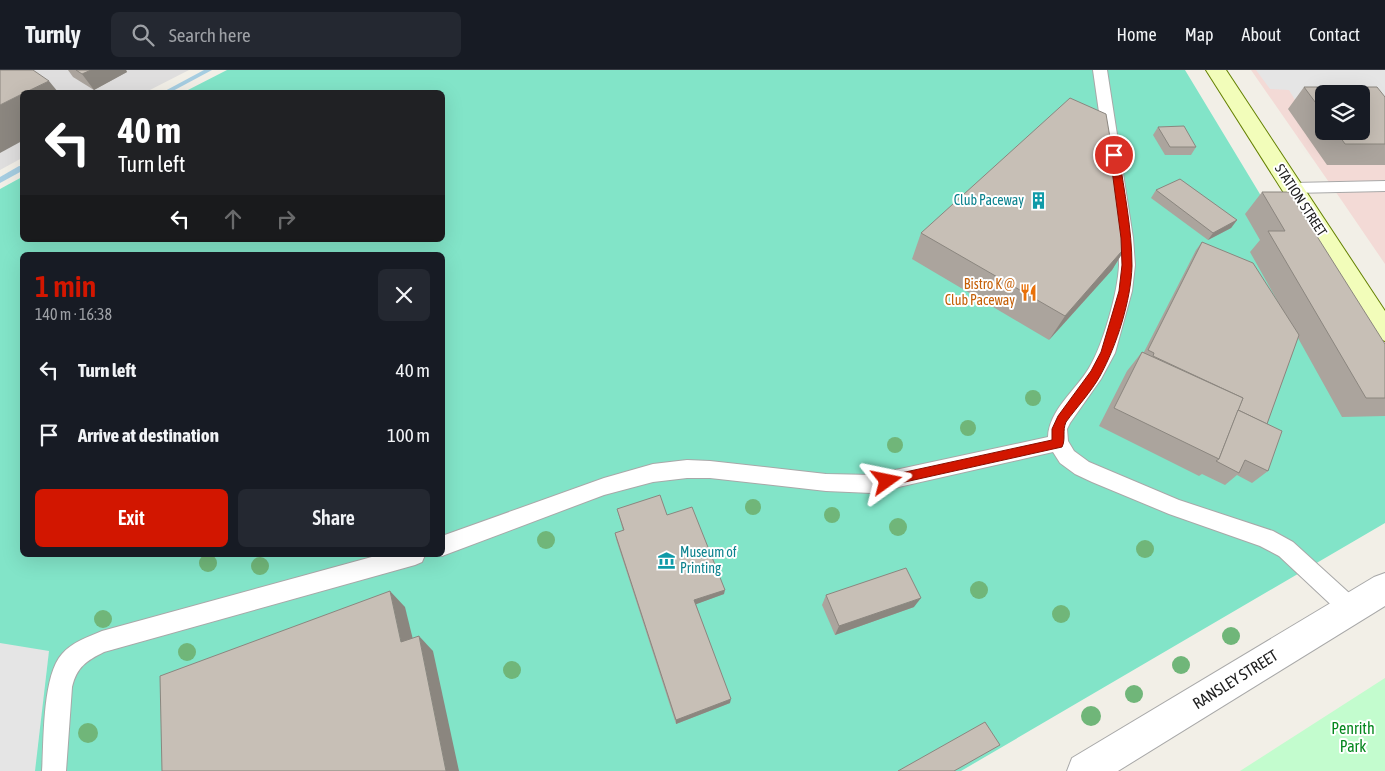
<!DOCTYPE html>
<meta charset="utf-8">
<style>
:root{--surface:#171b24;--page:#242831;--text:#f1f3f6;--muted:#9ea1a6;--line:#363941;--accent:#d21600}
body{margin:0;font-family:"Asap Condensed",sans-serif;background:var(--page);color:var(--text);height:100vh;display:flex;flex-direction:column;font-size:19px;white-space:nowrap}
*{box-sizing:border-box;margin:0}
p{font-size:16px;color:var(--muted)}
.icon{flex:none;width:28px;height:28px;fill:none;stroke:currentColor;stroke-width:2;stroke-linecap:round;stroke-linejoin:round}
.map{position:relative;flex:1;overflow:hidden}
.panel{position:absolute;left:20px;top:182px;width:425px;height:305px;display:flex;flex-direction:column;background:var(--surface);border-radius:8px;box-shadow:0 5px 20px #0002}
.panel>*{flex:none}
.top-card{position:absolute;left:20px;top:20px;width:425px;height:152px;border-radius:8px;box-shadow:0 5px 20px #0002;background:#202124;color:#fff;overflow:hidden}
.controls{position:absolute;left:1315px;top:15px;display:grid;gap:10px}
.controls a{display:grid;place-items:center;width:55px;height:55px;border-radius:8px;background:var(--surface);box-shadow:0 5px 20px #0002;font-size:25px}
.pin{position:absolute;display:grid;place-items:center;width:42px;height:42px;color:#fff;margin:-21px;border:2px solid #fff;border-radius:50%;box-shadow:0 1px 5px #0007}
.me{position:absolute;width:55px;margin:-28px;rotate:78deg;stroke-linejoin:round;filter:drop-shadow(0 0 4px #0008)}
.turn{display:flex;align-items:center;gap:18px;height:105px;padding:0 15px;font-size:22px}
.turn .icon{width:65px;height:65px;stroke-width:2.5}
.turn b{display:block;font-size:35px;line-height:42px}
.lanes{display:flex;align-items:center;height:48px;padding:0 15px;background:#0003;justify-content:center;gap:25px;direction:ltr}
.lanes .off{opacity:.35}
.round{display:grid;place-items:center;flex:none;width:52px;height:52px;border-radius:8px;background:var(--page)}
.overview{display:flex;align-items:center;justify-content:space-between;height:85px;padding:0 15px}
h1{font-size:30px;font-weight:600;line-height:38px;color:var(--accent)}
.action{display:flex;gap:10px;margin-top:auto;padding:10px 15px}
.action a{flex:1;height:58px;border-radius:8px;background:var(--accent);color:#fff;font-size:20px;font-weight:600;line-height:58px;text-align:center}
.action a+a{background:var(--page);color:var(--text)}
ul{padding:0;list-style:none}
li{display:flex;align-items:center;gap:15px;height:65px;padding:0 15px}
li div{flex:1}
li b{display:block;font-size:19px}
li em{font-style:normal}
header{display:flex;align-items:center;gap:30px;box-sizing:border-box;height:70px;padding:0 25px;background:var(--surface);border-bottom:1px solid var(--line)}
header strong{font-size:24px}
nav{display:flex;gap:28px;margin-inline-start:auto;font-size:18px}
.search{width:350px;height:45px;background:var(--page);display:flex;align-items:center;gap:12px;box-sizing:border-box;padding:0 18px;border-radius:8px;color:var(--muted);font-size:19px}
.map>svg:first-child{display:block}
.residential{fill:#dfdede}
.commercial{fill:#f3dad6;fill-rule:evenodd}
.park{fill:#c3fcce}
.pitch{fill:#82e4c8;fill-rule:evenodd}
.parking{fill:#e5e5e5}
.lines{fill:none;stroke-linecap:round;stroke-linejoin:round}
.stream{fill:#a6cde1;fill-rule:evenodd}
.lane-casing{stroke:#a8a8a8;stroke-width:2}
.street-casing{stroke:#a8a8a8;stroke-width:2}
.secondary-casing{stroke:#648000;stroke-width:2}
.lane{fill:#fff;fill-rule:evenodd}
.street{fill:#fff;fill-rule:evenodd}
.secondary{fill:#f2fdba;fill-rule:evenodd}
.tree{fill:#70b679}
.wall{fill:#aba49d;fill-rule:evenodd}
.shaded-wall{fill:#8b867f}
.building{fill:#c7bfb6;stroke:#8b867f}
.route{fill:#d21600;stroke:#880e00}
.labels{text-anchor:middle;stroke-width:4;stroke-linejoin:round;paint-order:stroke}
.culture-label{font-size:14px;fill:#0d838f;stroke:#fff;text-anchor:end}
.street-label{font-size:14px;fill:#212121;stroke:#fff}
.food-label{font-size:14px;fill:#c56008;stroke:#fff;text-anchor:end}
.near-street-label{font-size:16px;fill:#212121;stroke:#fff}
.near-park-label{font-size:16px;fill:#06871f;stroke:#fff}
</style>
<header>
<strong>Turnly</strong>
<div class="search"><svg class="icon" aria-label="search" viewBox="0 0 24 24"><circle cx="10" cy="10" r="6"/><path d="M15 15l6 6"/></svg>Search here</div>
<nav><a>Home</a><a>Map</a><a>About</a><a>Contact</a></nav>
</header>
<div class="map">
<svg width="1385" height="701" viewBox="0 0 1385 701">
<rect width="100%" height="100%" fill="#f2efe7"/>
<polygon class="residential" points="20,0 189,0 146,22 22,22 22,88 0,100 0,9"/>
<path class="commercial" d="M1251 0H1385V194L1342 131ZM1324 24H1361V61H1324Z"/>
<polygon class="park" points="1385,608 1385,701 1240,701"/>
<path class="pitch" d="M227 0H1185L1385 331V453L961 701H0V119L22 107V170H442V22H184ZM22 185H442V485H22Z"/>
<g class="parking">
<polygon points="1256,0 1385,0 1385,70 1361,24 1324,24 1295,30 1289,20 1270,19"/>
<polygon points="0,573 49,581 35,701 0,701"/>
</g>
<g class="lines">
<g class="stream">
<polygon points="204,0 212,0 171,22 163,22"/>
<polygon points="19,96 22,96 22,101 0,113 0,107"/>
</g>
<defs>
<g id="lane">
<path d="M1093 0H1107L1133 168 1135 195 1132 221 1115 283 1101 309 1070 353 1067 359 1068 371 1074 381 1089 392 1179 430 1273 461 1293 472 1358 531 1361 538 1358 545 1350 549 1342 545 1279 486 1260 476 1169 444 1092 412 1075 404 1060 393 1053 382 872 423 826 421 710 408H687L653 412 604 425 442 486 440 485H442V466L604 408 653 394 687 390 710 391 826 404 872 405 1048 367C1049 340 1076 320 1089 298 1103 275 1118 222 1119 195 1119 186 1118 177 1117 168Z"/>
<polygon points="1385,111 1385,121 1293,123 1288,122 1285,118 1288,114 1293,113"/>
<path d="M379 485H425L422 492 415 495 104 582C86 591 77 597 72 617L66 701H42C44 672 42 606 62 584 72 572 88 567 102 561Z"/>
</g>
<polygon id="street" points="1385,503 1385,536 1118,701 1067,701 1072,688 1374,507"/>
<polygon id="secondary" points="1206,0 1226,0 1385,241 1385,271 1376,268"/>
</defs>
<use href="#lane" class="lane-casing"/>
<use href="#street" class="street-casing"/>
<use href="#secondary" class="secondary-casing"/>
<use href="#lane" class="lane"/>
<use href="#street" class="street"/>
<use href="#secondary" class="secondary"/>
</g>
<g class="tree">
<circle cx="1033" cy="328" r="8"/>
<circle cx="968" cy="358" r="8"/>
<circle cx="895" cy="375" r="8"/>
<circle cx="753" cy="437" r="8"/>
<circle cx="832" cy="445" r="8"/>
<circle cx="898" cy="457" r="9"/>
<circle cx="546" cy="470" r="9"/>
<circle cx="1145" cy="479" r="9"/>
<circle cx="208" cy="493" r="9"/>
<circle cx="260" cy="496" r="9"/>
<circle cx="979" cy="520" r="9"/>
<circle cx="1061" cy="544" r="9"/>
<circle cx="103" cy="549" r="9"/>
<circle cx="1231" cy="566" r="9"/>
<circle cx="187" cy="582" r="9"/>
<circle cx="1181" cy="595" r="9"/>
<circle cx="512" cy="600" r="9"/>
<circle cx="1134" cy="624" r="9"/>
<circle cx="1091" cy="646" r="10"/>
<circle cx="88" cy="663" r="10"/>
</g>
<g class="wall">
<polygon points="68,0 126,0 127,2 94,20 73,7"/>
<path d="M1304 17 1385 27V95H1327L1288 39ZM1324 24 1361 61H1324Z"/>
<polygon points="1158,57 1196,77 1191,85 1165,85 1153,65"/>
<polygon points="1156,120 1237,150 1231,158 1208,170 1151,128"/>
<polygon points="1262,122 1385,274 1385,346 1342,347 1298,268 1267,354 1268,401 1252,413 1237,405 1225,415 1202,404 1199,406 1099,356 1127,301 1142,282 1144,282 1196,180 1202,172 1278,232 1250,182 1260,170 1245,144"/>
<polygon points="921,163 1128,174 1112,200 1049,270 912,189"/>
<polygon points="617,439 667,445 724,524 696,534 730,633 676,654 616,469 615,463 623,461"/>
<polygon points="826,525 914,537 835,565 822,535"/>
</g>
<g class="shaded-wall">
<polygon points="91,0 126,0 127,2 94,20 82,4"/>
<polygon points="49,11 58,22 26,22"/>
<polygon points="22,24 22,71 0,83 0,35"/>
<polygon points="1237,150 1231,158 1208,170 1213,163"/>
<polygon points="1128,174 1112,200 1049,270 1065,246"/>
<polygon points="725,520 724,524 694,535 694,530"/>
<polygon points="390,521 405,537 417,586 401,572"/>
<polygon points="921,528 914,537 835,565 839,556"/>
<polygon points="419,566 433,581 459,701 446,701"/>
<polygon points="731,629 730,633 676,654 676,650"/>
</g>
<g class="building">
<polygon points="0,0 33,0 49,11 26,22 22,22 22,24 0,35"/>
<polygon points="76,0 91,0 82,4"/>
<polygon points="1304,17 1377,17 1385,27 1385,74 1345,74 1336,61 1361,61 1361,24 1324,24 1324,44"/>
<polygon points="1070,28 1106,44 1128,174 1065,246 921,163"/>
<polygon points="1184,56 1196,77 1170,77 1158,57"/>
<polygon points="1180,109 1237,150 1213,163 1156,120"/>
<polygon points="1262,122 1289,122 1385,274 1385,328 1366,328 1268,161 1285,161"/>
<polygon points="1202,172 1253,193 1299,265 1267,354 1238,340 1243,328 1153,286 1154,283 1148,280"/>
<polygon points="1142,282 1243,328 1219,389 1114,338"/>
<polygon points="1238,340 1282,361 1268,401 1245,390 1239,403 1216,391 1219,389"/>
<polygon points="660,425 667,445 692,437 725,520 694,530 731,629 676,650 615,463 624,460 617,439"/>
<polygon points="906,498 921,528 839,556 826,525"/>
<polygon points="390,521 401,572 419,566 446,701 162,701 160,606"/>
<polygon points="985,652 1000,675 954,701 898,701"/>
</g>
<path class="route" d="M1114 82 1119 85C1124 121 1132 159 1132 196 1131 230 1117 275 1100 306 1091 322 1077 337 1066 352 1062 361 1066 369 1062 377L887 416 883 415 881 411 883 407 887 406 1052 370V359L1058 346 1091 301 1101 282 1119 221 1122 195 1121 168 1110 85Z"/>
<defs>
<symbol id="building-bare" viewBox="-9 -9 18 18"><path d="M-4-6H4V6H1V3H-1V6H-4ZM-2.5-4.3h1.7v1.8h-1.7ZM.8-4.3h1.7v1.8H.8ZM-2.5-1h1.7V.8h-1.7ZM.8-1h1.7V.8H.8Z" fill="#0f9aa8" stroke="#fff" stroke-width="2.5" paint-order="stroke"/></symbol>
<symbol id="restaurant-bare" viewBox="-9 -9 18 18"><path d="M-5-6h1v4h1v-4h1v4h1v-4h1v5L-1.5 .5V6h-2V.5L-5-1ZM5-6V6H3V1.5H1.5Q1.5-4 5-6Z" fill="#e8710a" stroke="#fff" stroke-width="2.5" paint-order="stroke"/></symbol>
<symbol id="museum-bare" viewBox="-9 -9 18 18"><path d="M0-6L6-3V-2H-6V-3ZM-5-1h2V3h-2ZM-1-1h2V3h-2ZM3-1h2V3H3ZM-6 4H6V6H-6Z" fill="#0f9aa8" stroke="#fff" stroke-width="2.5" paint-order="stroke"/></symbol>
</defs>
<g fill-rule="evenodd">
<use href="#building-bare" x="1026" y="118" width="25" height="25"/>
<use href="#restaurant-bare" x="1016" y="210" width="25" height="25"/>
<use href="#museum-bare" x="654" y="478" width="25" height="25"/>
</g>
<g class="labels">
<g class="culture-label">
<text x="1024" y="135">Club Paceway</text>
<text x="680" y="487" text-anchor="start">Museum of<tspan x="680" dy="16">Printing</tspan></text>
</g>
<g class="street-label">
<text transform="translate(1301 130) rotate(57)" y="5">STATION STREET</text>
</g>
<g class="food-label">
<text x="1015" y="219">Bistro K @<tspan x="1015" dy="16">Club Paceway</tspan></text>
</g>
<g class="near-street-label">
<text transform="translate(1235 609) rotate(-32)" y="6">RANSLEY STREET</text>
</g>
<g class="near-park-label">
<text x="1353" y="664">Penrith<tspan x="1353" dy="18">Park</tspan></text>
</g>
</g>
</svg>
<div class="controls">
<a><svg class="icon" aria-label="layers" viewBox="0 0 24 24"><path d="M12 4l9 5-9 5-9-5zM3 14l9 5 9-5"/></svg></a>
</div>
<div class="pin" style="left:1114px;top:85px;background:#d93025"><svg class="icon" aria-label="arrive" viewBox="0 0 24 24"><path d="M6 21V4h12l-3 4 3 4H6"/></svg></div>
<svg class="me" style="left:887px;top:411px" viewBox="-20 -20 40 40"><path d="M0-17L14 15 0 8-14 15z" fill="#d21600" stroke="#fff" stroke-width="4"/></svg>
<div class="top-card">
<div class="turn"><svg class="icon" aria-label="left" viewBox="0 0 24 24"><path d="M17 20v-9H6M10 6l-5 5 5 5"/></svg><div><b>40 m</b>Turn left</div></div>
<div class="lanes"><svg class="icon" aria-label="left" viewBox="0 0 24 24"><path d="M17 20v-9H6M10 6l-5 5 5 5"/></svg><svg class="icon off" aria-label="ahead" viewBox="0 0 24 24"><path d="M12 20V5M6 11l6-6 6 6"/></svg><svg class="icon off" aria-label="right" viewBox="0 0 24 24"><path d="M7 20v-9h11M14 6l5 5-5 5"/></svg></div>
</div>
<section class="panel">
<div class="overview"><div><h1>1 min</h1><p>140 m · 16:38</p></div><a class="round"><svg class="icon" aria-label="close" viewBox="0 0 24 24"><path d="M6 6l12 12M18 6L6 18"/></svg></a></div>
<ul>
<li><svg class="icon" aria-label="left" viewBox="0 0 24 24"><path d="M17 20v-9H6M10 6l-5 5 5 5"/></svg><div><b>Turn left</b></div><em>40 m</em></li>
<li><svg class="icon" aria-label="arrive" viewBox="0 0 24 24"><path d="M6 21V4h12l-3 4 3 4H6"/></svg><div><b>Arrive at destination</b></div><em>100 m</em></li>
</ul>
<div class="action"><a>Exit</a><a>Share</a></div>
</section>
</div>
